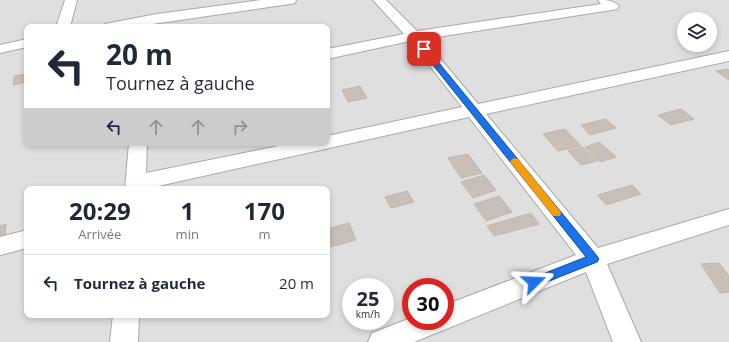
<!DOCTYPE html>
<html lang="fr">
<meta charset="utf-8">
<style>
:root{--surface:#fff;--page:#f6f6f7;--text:#1f2937;--muted:#747a83;--line:#e0e1e3}
body{margin:0;font-family:"Open Sans",sans-serif;background:var(--page);color:var(--text);height:100vh;display:flex;flex-direction:column;font-size:15px;white-space:nowrap}
*{box-sizing:border-box;margin:0}
p{font-size:13px;color:var(--muted)}
.icon{flex:none;width:22px;height:22px;fill:none;stroke:currentColor;stroke-width:2;stroke-linecap:round;stroke-linejoin:round}
.map{position:relative;flex:1;overflow:hidden}
.sheet{position:absolute;left:24px;top:186px;width:306px;height:132px;display:flex;flex-direction:column;background:var(--surface);border-radius:8px;box-shadow:0 2px 6px #0003}
.sheet>*{flex:none}
.banner{position:absolute;left:24px;top:24px;width:306px;height:122px;border-radius:8px;box-shadow:0 2px 6px #0003;background:#fff;color:var(--text);overflow:hidden}
.buttons{position:absolute;left:677px;top:12px;display:grid;gap:8px}
.buttons a{display:grid;place-items:center;width:40px;height:40px;border-radius:50%;background:var(--surface);box-shadow:0 2px 6px #0003;font-size:20px}
.speed{position:absolute;left:342px;top:278px;display:flex;gap:8px;font-size:20px;font-weight:700;text-align:center}
.speed>*{display:grid;place-content:center;width:52px;height:52px;border-radius:50%;background:var(--surface);box-shadow:0 2px 6px #0003;line-height:1}
.speed small{font-size:10px;font-weight:400}
.speed .limit{border:6px solid #d22;background:#fff;color:#111}
.pin{position:absolute;display:grid;place-items:center;width:34px;height:34px;color:#fff;margin:-17px;border-radius:8px;box-shadow:0 2px 6px #0006}
.me{position:absolute;width:44px;margin:-22px;rotate:69deg;stroke-linejoin:round;filter:drop-shadow(0 0 3px #0008)}
.turn{display:flex;align-items:center;gap:14px;height:84px;padding:0 16px;font-size:18px}
.turn .icon{width:52px;height:52px;stroke-width:2.5}
.turn b{display:block;font-size:28px;line-height:34px}
.lanes{display:flex;align-items:center;height:38px;padding:0 16px;background:#0003;justify-content:center;gap:20px;direction:ltr}
.lanes .off{opacity:.35}
.eta{display:flex;justify-content:space-evenly;align-items:center;height:68px;text-align:center}
.eta b{font-size:24px;font-weight:700;line-height:28px}
ul{padding:0;list-style:none}
li{display:flex;align-items:center;gap:12px;height:56px;padding:0 16px;border-top:1px solid var(--line)}
li div{flex:1}
li b{display:block;font-size:15px}
li em{font-style:normal}
.map>svg:first-child{display:block}
.residential{fill:#e0dfdf;fill-rule:evenodd}
.building{fill:#c7bfb8;stroke:#c4b6ab}
.lines{fill:none;stroke-linecap:round;stroke-linejoin:round}
.minor-casing{stroke:#a9a9a9;stroke-width:2}
.minor{fill:#fff;fill-rule:evenodd}
.route{fill:#1a73e8;stroke:#114b97}
.slow{fill:#f59e0b}
</style>
<div class="map">
<svg width="729" height="342" viewBox="0 0 729 342">
<rect width="100%" height="100%" fill="#f2efe9"/>
<path class="residential" d="M0 0H729V342H0ZM684 19H710V45H684ZM27 27H327V143H27ZM27 189H327V315H27ZM351 287H385V321H351ZM411 287H445V321H411Z"/>
<g class="building">
<polygon points="727,69 729,70 729,80 716,71"/>
<polygon points="27,74 27,82 13,85 14,76"/>
<polygon points="360,86 367,98 348,102 342,90"/>
<polygon points="681,109 694,119 671,125 658,115"/>
<polygon points="606,119 616,128 590,135 581,125"/>
<polygon points="565,129 581,146 558,151 543,134"/>
<polygon points="599,142 616,157 600,162 585,147"/>
<polygon points="583,147 597,161 581,165 568,151"/>
<polygon points="468,154 482,173 461,178 448,158"/>
<polygon points="484,175 496,190 473,198 461,182"/>
<polygon points="632,185 641,194 606,205 598,195"/>
<polygon points="407,191 414,202 391,208 385,197"/>
<polygon points="499,196 512,212 486,221 474,204"/>
<polygon points="531,213 539,224 494,236 487,226"/>
<polygon points="349,223 356,240 327,248 327,229"/>
<polygon points="6,224 5,236 0,237 0,226"/>
<polygon points="719,263 729,276 729,292 720,293 701,264"/>
</g>
<g class="lines">
<defs>
<g id="minor">
<polygon points="65,0 77,0 70,27 56,27"/>
<polygon points="261,0 296,0 295,3 290,4 132,27 103,27 105,24 110,23 157,14"/>
<path d="M373 0H386L417 31 601 4 598 0C606 0 613 0 619 6L617 9 612 10 424 39 478 104 729 51V61L486 114 598 248 729 209V225L607 264 641 342H613L586 272 414 342H368L372 333 411 318V321H445V305L576 255 469 117 145 189H125L129 143H147L146 173 293 143H327V136L462 107 410 41 327 59V49L404 34Z"/>
<polygon points="27,39 27,47 0,53 0,45"/>
<polygon points="27,230 27,248 0,255 0,237"/>
<polygon points="113,315 139,315 138,342 110,342"/>
</g>
</defs>
<use href="#minor" class="minor-casing"/>
<use href="#minor" class="minor"/>
</g>
<polygon class="route" points="421,47 426,47 597,256 599,259 597,262 534,287 530,286 528,282 530,279 586,257 421,50"/>
<polygon class="slow" points="514,158 518,159 560,211 561,213 560,216 553,216 511,163 510,161"/>
</svg>
<div class="buttons">
<a><svg class="icon" aria-label="layers" viewBox="0 0 24 24"><path d="M12 4l9 5-9 5-9-5zM3 14l9 5 9-5"/></svg></a>
</div>
<div class="speed"><div>25<small>km/h</small></div><div class="limit">30</div></div>
<div class="pin" style="left:424px;top:49px;background:#d93025"><svg class="icon" aria-label="arrive" viewBox="0 0 24 24"><path d="M6 21V4h12l-3 4 3 4H6"/></svg></div>
<svg class="me" style="left:534px;top:282px" viewBox="-20 -20 40 40"><path d="M0-17L14 15 0 8-14 15z" fill="#1a73e8" stroke="#fff" stroke-width="4"/></svg>
<div class="banner">
<div class="turn"><svg class="icon" aria-label="left" viewBox="0 0 24 24"><path d="M17 20v-9H6M10 6l-5 5 5 5"/></svg><div><b>20 m</b>Tournez à gauche</div></div>
<div class="lanes"><svg class="icon" aria-label="left" viewBox="0 0 24 24"><path d="M17 20v-9H6M10 6l-5 5 5 5"/></svg><svg class="icon off" aria-label="ahead" viewBox="0 0 24 24"><path d="M12 20V5M6 11l6-6 6 6"/></svg><svg class="icon off" aria-label="ahead" viewBox="0 0 24 24"><path d="M12 20V5M6 11l6-6 6 6"/></svg><svg class="icon off" aria-label="right" viewBox="0 0 24 24"><path d="M7 20v-9h11M14 6l5 5-5 5"/></svg></div>
</div>
<section class="sheet">
<div class="eta">
<div><b>20:29</b><p>Arrivée</p></div>
<div><b>1</b><p>min</p></div>
<div><b>170</b><p>m</p></div>
</div>
<ul>
<li><svg class="icon" aria-label="left" viewBox="0 0 24 24"><path d="M17 20v-9H6M10 6l-5 5 5 5"/></svg><div><b>Tournez à gauche</b></div><em>20 m</em></li>
</ul>
</section>
</div>
